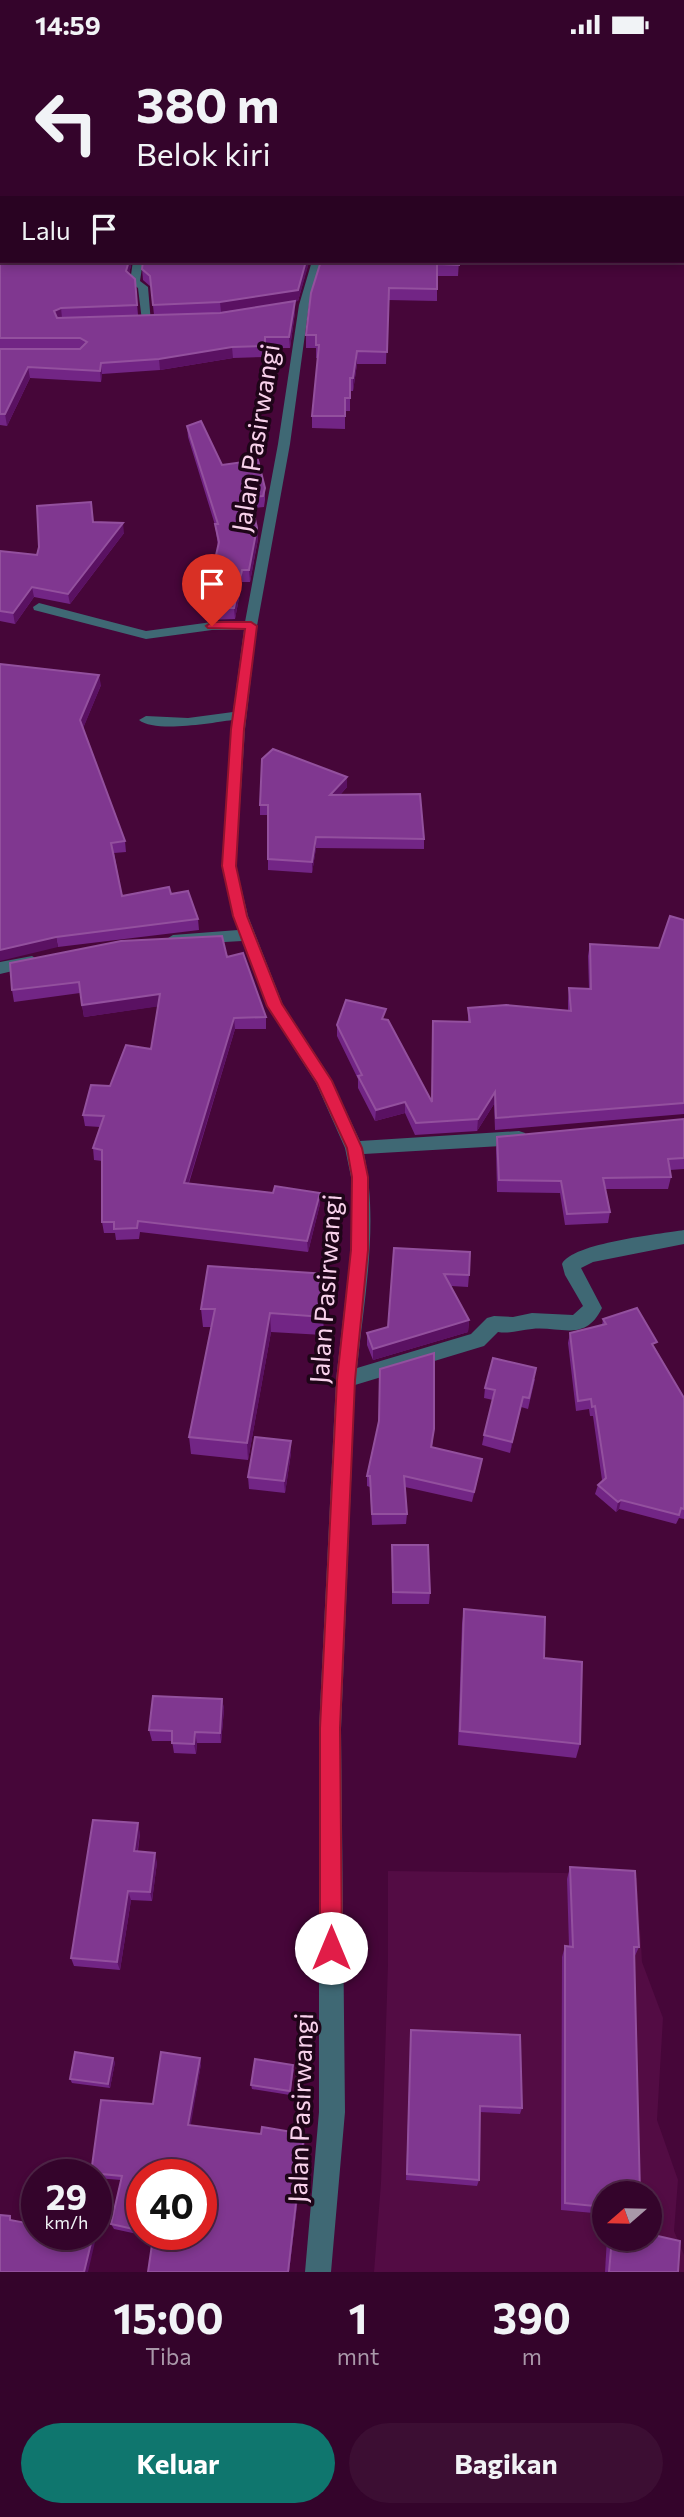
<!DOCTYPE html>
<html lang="id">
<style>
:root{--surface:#34042b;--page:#3c0e33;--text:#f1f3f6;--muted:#a998a9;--line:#4e2547;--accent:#0f766e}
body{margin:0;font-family:Commissioner,sans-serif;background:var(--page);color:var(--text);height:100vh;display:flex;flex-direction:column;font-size:26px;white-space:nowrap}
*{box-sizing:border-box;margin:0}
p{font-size:23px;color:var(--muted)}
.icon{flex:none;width:38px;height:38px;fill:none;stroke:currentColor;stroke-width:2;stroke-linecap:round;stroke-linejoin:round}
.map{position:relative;height:2223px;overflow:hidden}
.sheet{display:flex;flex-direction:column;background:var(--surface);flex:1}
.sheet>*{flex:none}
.top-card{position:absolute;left:0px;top:0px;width:684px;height:214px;box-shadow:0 4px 10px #0003,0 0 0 2px var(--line);background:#34042b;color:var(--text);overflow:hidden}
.needle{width:46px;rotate:250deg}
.tools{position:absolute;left:592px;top:2132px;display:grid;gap:14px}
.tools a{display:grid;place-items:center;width:70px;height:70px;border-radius:50%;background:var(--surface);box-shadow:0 4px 10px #0003,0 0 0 2px var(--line);font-size:35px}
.speed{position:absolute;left:21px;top:2110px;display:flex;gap:14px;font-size:35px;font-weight:700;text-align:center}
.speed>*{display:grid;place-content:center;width:91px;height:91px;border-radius:50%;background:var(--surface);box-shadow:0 4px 10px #0003,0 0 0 2px var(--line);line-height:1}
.speed small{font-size:18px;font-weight:400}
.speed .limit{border:10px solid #d22;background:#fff;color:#111}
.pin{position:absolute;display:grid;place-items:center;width:60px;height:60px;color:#fff;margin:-72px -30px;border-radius:50% 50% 50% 0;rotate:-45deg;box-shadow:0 0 7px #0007}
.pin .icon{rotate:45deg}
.me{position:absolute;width:77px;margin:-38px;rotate:0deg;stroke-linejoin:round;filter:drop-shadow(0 0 5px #0008)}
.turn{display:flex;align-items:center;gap:24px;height:147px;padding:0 21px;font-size:32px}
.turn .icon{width:91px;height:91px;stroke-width:2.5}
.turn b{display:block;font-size:49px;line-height:60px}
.then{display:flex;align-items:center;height:66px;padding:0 21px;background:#0003;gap:14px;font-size:26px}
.eta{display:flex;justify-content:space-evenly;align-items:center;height:119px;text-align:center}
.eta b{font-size:42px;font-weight:700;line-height:49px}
.button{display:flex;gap:14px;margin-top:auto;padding:14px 21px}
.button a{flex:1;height:80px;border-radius:42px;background:var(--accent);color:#fff;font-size:28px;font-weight:700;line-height:80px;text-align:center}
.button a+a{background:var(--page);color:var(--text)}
.status{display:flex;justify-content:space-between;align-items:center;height:49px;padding:0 35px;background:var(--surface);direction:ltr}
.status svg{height:19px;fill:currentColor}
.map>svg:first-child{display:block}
.built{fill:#530c44;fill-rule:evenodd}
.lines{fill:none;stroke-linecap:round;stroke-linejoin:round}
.minor{fill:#3f6874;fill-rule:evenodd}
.wall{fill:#722585}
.shaded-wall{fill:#5a1162}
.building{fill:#803790;stroke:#93509e;stroke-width:2}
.route{fill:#e11d48;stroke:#92132f;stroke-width:2}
.labels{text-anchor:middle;stroke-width:7;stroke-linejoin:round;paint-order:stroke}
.street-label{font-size:26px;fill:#f8d1eb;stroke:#1e0518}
</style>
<div class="status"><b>14:59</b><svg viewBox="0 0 49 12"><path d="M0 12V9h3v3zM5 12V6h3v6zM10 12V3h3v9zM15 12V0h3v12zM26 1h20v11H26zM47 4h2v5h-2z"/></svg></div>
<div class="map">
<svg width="684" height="2223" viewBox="0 0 684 2223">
<rect width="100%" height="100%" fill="#460639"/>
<path class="built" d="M388 1822 564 1824 637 1829 642 1913 663 1969 657 2071 678 2131 674 2182 684 2206V2223H374L381 2134 388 1915ZM604 2144H649V2189H604Z"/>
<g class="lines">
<g class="minor">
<rect x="321" y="0" width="8" height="2"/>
<polygon points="133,212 143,212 140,232 148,238 151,274 142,272 138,239 130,233"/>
<path d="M312 212H322L309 256 290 395 257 577 245 680 236 817 248 867 283 956 330 1028 360 1092 519 1082 525 1084 528 1089 525 1094 519 1096 364 1105C379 1175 364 1250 357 1319L471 1285 487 1269 494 1267 513 1268 532 1264 573 1266 583 1257 565 1226 562 1215C572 1194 660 1185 684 1181V1195L593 1213 581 1219 602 1259C585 1294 560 1277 532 1280 520 1281 510 1285 498 1283L484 1297 355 1336 341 1680 345 2063 331 2223H305L319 2063V1680L336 1331 351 1201V1128L345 1099 316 1034 267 957 242 892 173 896 165 891 173 886 238 881 222 817 232 671C211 674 155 684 139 671L146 667 188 669 233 663 244 581H212L146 590 34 561 33 558 39 554 146 582 212 573H245L278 395 299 256Z"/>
<polygon points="32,907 40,912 38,916 0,925 0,913"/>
</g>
</g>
<g class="wall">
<polygon points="0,149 132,212 129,225 135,230 138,266 154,266 151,238 143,231 142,220 143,212 309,212 298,252 220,264 295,252 295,263 290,299 266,299 266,308 233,309 160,321 102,325 101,333 30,329 7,377 0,376"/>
<polygon points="321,212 459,212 458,227 437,227 437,252 388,251 386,315 357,315 353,342 350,342 350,362 345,362 345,380 312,379 312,367 318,309 316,309 316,299 306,299 306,286"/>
<polygon points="187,377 222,416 265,439 265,451 264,458 253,459 257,479 258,490 250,533 242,533 235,570 205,571 204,559 218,497 215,476 188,388"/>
<polygon points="93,473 124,484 70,555 34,548 15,575 0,572 0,502 37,506"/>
<polygon points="0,615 101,636 83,679 125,792 126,803 114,804 122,847 171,845 198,870 199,881 58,898"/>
<polygon points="347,728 347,738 340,746 424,790 424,800 316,799 312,824 268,821 268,766 260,766 260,756"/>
<polygon points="684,871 684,1065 495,1081 494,1055 477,1082 415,1086 405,1064 375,1072 358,1039 358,1030 337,987 337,976 385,970 431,1052 468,973 468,959 568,961 568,951 569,939 589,940 588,907 590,895 659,899"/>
<polygon points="227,908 266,968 266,980 235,980 189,1134 273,1144 320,1144 320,1155 308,1203 140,1183 139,1190 116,1191 115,1184 104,1184 102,1173 102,1112 94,1111 93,1099 100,1078 85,1077 83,1066 110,1037 151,1000 158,957 84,968 80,944 14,953 12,941"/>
<polygon points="684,1070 684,1120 670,1121 671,1128 668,1140 605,1140 610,1163 608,1174 565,1176 560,1144 497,1143 496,1100 497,1088"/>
<polygon points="394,1199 469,1226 468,1238 451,1237 469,1271 468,1283 373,1311 367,1296 367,1284 388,1278"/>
<polygon points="327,1243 323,1286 271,1283 248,1411 191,1405 189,1388 211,1278 203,1278 201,1260"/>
<polygon points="603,1270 655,1299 684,1349 684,1470 679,1469 676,1475 619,1460 616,1463 595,1445 598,1436 602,1431 593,1367 590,1367 589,1360 576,1362 568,1294 570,1284 602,1276"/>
<polygon points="535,1330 528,1360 521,1358 510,1404 482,1396 484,1386 493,1351 484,1349 485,1339"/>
<polygon points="433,1391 432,1398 480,1420 472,1453 405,1438 407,1465 406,1475 372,1476 370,1438 367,1437 367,1427"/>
<polygon points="291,1392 291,1404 285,1444 249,1440 248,1428"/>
<polygon points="392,1496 430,1544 429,1555 392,1555"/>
<polygon points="464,1560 580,1695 576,1709 458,1696 462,1575"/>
<polygon points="222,1650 224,1660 221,1694 197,1694 196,1705 174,1704 172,1692 152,1692 149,1681"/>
<polygon points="140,1784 138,1802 157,1813 152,1852 131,1851 120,1921 74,1917 71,1909"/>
<polygon points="570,1818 639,1898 634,1909 604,2144 604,2165 561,2161 562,1908 565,1897 569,1897 567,1830"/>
<polygon points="411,1981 522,2059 520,2065 480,2063 479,2131 477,2137 406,2131"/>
<polygon points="115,2013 110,2039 72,2034 70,2030"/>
<polygon points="201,2015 190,2076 305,2090 289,2223 148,2223 152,2193 149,2187 142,2186 201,2186 142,2126 142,2186 114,2180 111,2175 121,2131 96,2129 96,2126 93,2126 91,2124 153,2055"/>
<polygon points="294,2020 290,2046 252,2040 251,2036"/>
<polygon points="607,2189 649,2189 678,2223 605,2223"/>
</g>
<g class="shaded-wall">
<polygon points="129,212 132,212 127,233 126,222"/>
<polygon points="306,212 309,212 309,214 298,252 221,263 220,253"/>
<polygon points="295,252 295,263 290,299 289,288"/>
<polygon points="61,259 62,269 55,273 54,262"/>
<polygon points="232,298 233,309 160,321 159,310"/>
<polygon points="357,302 357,315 353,342 353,329"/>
<polygon points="101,314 102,325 101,333 100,322"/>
<polygon points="28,318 30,329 7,377 5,365"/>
<polygon points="123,474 124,484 70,555 68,545"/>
<polygon points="257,479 258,490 250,533 249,521"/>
<polygon points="242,521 242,533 235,570 234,559"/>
<polygon points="32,538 34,548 15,575 13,564"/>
<polygon points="99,626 101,636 82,682 80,671"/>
<polygon points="347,728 347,738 330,757 330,746"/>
<polygon points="316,788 316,799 312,824 312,813"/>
<polygon points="56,888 58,898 0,912 0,901"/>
<polygon points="160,945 161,957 84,968 82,956"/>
<polygon points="234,969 235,980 185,1145 184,1134"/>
<polygon points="495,1043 494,1055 477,1082 478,1070"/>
<polygon points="405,1053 405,1064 375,1072 376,1061"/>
<polygon points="320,1144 320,1155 308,1203 307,1192"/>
<polygon points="327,1225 327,1243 323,1286 323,1268"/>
<polygon points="270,1264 271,1283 248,1411 247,1394"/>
<polygon points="469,1271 468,1283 373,1311 373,1300"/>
<polygon points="523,1348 521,1358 510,1404 512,1393"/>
<polygon points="291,1392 291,1404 285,1444 284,1432"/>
<polygon points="621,1451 619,1460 616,1463 618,1453"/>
<polygon points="222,1650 224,1660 221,1694 220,1684"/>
<polygon points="195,1683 197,1694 196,1705 194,1695"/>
<polygon points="138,1774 140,1784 136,1811 134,1802"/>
<polygon points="155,1804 157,1813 152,1852 150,1843"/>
<polygon points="128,1842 131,1851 120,1921 117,1913"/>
<polygon points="113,2009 115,2013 110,2039 108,2035"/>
<polygon points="200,2009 201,2015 190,2081 188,2076"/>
<polygon points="304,2085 305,2090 289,2223 288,2223"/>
<polygon points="96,2177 98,2180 88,2223 84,2223 93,2186 96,2186"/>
</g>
<g class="building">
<polygon points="2,143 2,212 129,212 126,222 135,230 137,256 61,259 54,262 57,269 220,264 295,252 289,288 265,288 265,297 232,298 159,310 101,314 100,322 28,318 5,365 0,365 0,300 80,300 87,293 80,289 0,289 0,149"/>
<polygon points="143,212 306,212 298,241 220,253 153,256 150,227 142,220"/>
<polygon points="321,212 459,212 459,216 437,215 437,240 389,239 387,303 357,302 353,329 350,329 350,349 345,349 345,367 312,367 319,296 316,296 316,286 306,286 311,244"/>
<polygon points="201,372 222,416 258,411 265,439 263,447 250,448 257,479 249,521 242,521 234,559 204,559 219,493 215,475 218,475 187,377"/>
<polygon points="91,453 93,473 123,474 68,545 32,538 13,564 0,562 0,502 37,506 39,498 37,457"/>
<polygon points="0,615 99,626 80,671 125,792 111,794 122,847 169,838 171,845 188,842 198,870 56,888 0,901"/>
<polygon points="273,700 347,728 330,746 420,745 424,790 316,788 312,813 268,810 268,756 260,756 262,710"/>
<polygon points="670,867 684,871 684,1054 496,1069 495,1043 478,1070 416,1074 405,1053 376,1061 358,1027 362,1026 337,976 346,951 386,960 382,970 388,971 432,1053 433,972 470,973 468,959 506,956 571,962 569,939 591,940 590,895 659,899"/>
<polygon points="222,887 227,908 243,904 266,968 234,969 184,1134 273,1144 275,1137 320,1144 307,1192 138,1172 137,1179 114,1180 114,1173 102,1173 102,1101 93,1099 104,1067 83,1066 91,1036 110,1037 126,996 151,1000 160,945 82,956 79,933 12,941 10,914 121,892"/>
<polygon points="684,1070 684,1109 668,1110 671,1128 603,1129 610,1163 567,1165 561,1132 499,1131 497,1088"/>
<polygon points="394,1199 470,1203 469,1226 444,1225 469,1271 373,1300 367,1284 388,1278"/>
<polygon points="208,1217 327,1225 323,1268 270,1264 247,1394 189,1388 215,1260 201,1260"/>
<polygon points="637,1259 657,1293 652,1295 684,1349 684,1460 681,1459 679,1466 621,1451 618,1453 598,1436 606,1429 595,1357 592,1358 591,1350 578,1352 570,1284 606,1275 603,1270"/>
<polygon points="434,1304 434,1380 431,1398 482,1410 474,1443 404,1427 407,1465 372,1465 370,1427 367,1427 379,1372 380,1320"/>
<polygon points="493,1309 536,1319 529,1349 523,1348 512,1393 484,1386 495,1341 485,1339"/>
<polygon points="255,1388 291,1392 284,1432 248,1428"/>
<polygon points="392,1496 428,1496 430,1544 393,1543"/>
<polygon points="464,1560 545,1568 544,1609 582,1613 580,1695 460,1682"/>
<polygon points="153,1647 222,1650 220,1684 195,1683 194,1695 172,1694 172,1682 149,1681"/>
<polygon points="93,1771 138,1774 134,1802 155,1804 150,1843 128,1842 117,1913 71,1909"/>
<polygon points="570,1818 635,1822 639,1898 634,1898 640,2144 604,2144 604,2158 565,2154 565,1897 573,1898"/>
<polygon points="411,1981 520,1986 522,2059 480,2057 479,2131 407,2125"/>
<polygon points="75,2003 113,2009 108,2035 70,2030"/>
<polygon points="161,2003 200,2009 188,2076 261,2085 262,2078 304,2085 288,2223 148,2223 153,2189 149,2188 149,2186 201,2186 201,2126 142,2126 142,2182 111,2175 122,2127 91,2124 101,2051 153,2055"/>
<polygon points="255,2010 293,2016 290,2042 251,2036"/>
<polygon points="0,2166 10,2167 10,2171 37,2176 37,2186 93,2186 84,2223 0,2223"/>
<polygon points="649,2185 680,2192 678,2223 609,2223 612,2189 649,2189"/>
</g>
<polygon class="route" points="212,573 251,573 257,577 244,680 236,817 247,867 282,955 332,1032 362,1099 368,1128 368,1201 355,1331 340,1679 342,1899 339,1906 331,1910 323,1906 320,1899 320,1679 337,1331 351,1201 352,1128 347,1099 317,1034 267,957 233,867 222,817 231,680 245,580 208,579 206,577"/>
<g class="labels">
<g class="street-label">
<text transform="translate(256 389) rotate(-81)" y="9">Jalan Pasirwangi</text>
<text transform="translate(326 1240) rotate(-86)" y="9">Jalan Pasirwangi</text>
<text transform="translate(301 2059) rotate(-88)" y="9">Jalan Pasirwangi</text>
</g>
</g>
</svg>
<div class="tools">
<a><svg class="needle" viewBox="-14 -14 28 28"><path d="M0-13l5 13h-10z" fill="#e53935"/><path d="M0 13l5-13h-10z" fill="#a998a9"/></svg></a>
</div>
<div class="speed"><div>29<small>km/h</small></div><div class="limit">40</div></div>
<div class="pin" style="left:212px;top:577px;background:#d93025"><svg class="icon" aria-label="arrive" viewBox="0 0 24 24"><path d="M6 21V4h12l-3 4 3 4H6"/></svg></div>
<svg class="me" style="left:331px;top:1899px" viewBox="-20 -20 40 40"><circle r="19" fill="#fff"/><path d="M0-13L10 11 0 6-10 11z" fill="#e11d48"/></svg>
<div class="top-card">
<div class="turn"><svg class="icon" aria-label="left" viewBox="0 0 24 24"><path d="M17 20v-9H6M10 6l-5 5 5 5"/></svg><div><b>380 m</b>Belok kiri</div></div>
<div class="then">Lalu<svg class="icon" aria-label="arrive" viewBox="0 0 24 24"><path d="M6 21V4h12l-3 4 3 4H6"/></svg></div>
</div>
</div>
<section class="sheet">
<div class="eta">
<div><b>15:00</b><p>Tiba</p></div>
<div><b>1</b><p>mnt</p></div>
<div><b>390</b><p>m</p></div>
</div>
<div class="button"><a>Keluar</a><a>Bagikan</a></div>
</section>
